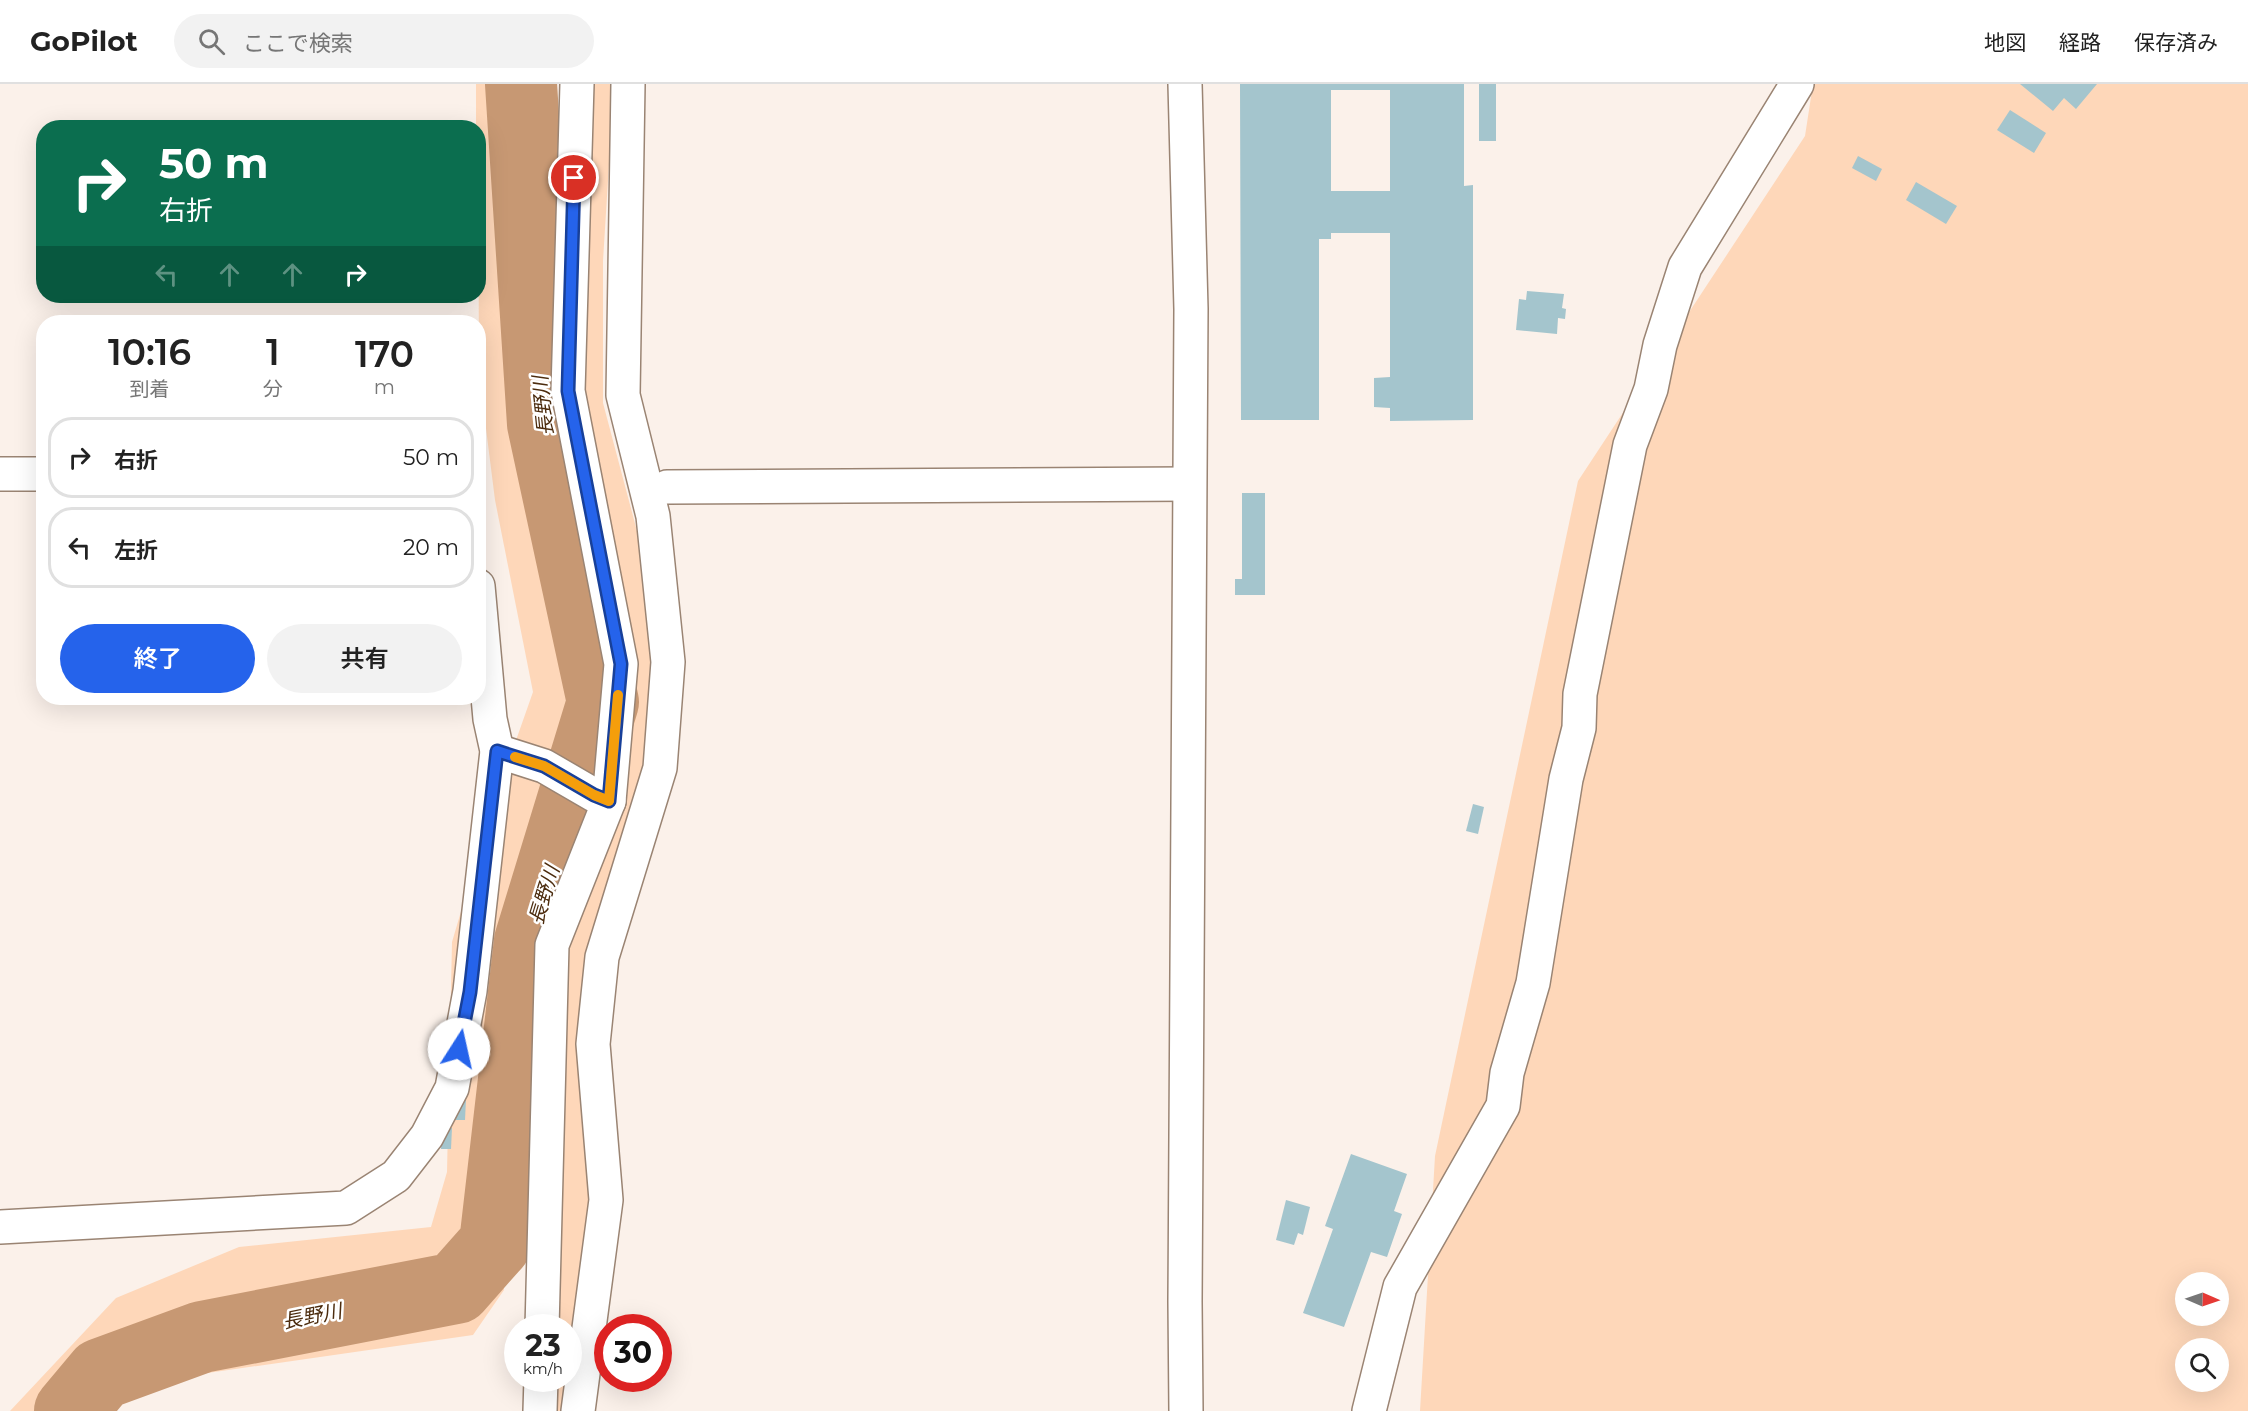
<!DOCTYPE html>
<html lang="ja">
<meta charset="utf-8">
<style>
:root{--surface:#fff;--page:#f2f2f2;--text:#222;--muted:#767676;--line:#e0e0e0;--accent:#2563eb}
body{margin:0;font-family:Montserrat,"Noto Sans JP",sans-serif;background:var(--page);color:var(--text);height:100vh;display:flex;flex-direction:column;font-size:22px;white-space:nowrap}
*{box-sizing:border-box;margin:0}
p{font-size:20px;color:var(--muted)}
.icon{flex:none;width:33px;height:33px;fill:none;stroke:currentColor;stroke-width:2;stroke-linecap:round;stroke-linejoin:round}
.map{position:relative;flex:1;overflow:hidden}
.drawer{position:absolute;left:36px;top:231px;width:450px;height:390px;display:flex;flex-direction:column;background:var(--surface);border-radius:24px;box-shadow:0 6px 24px #0002}
.drawer>*{flex:none}
.top-card{position:absolute;left:36px;top:36px;width:450px;height:183px;border-radius:24px;box-shadow:0 6px 24px #0002;background:#0b6e4f;color:#fff;overflow:hidden}
.needle{width:39px;rotate:92deg}
.tools{position:absolute;left:2175px;top:1188px;display:grid;gap:12px}
.tools a{display:grid;place-items:center;width:54px;height:54px;border-radius:50%;background:var(--surface);box-shadow:0 6px 24px #0002;font-size:30px}
.speed{position:absolute;left:504px;top:1230px;display:flex;gap:12px;font-size:30px;font-weight:700;text-align:center}
.speed>*{display:grid;place-content:center;width:78px;height:78px;border-radius:50%;background:var(--surface);box-shadow:0 6px 24px #0002;line-height:1}
.speed small{font-size:15px;font-weight:400}
.speed .limit{border:9px solid #d22;background:#fff;color:#111}
.pin{position:absolute;display:grid;place-items:center;width:51px;height:51px;color:#fff;margin:-26px;border:3px solid #fff;border-radius:50%;box-shadow:0 2px 6px #0007}
.me{position:absolute;width:66px;margin:-33px;rotate:10deg;stroke-linejoin:round;filter:drop-shadow(0 0 4px #0008)}
.turn{display:flex;align-items:center;gap:21px;height:126px;padding:0 24px;font-size:27px}
.turn .icon{width:78px;height:78px;stroke-width:2.5}
.turn b{display:block;font-size:42px;line-height:51px}
.lanes{display:flex;align-items:center;height:57px;padding:0 24px;background:#0003;justify-content:center;gap:30px;direction:ltr}
.lanes .off{opacity:.35}
.eta{display:flex;justify-content:space-evenly;align-items:center;height:102px;text-align:center}
.eta b{font-size:36px;font-weight:600;line-height:42px}
.primary-button{display:flex;gap:12px;margin-top:auto;padding:12px 24px}
.primary-button a{flex:1;height:69px;border-radius:36px;background:var(--accent);color:#fff;font-size:24px;font-weight:600;line-height:69px;text-align:center}
.primary-button a+a{background:var(--page);color:var(--text)}
ul{padding:0;list-style:none}
li{display:flex;align-items:center;gap:18px;height:81px;margin:0 12px 9px;padding:0 12px;border:3px solid var(--line);border-radius:24px}
li div{flex:1}
li b{display:block;font-size:22px}
li em{font-style:normal}
header{display:flex;align-items:center;gap:36px;box-sizing:border-box;height:84px;padding:0 30px;background:var(--surface);border-bottom:2px solid var(--line)}
header strong{font-size:28px}
nav{display:flex;gap:33px;margin-inline-start:auto;font-size:21px}
.search{width:420px;height:54px;background:var(--page);display:flex;align-items:center;gap:15px;box-sizing:border-box;padding:0 21px;border-radius:33px;color:var(--muted);font-size:22px}
.map>svg:first-child{display:block}
.green{fill:#fed7b9;fill-rule:evenodd}
.lines{fill:none;stroke-linecap:round;stroke-linejoin:round}
.river{stroke:#c79873;stroke-width:72}
.building{fill:#a4c5cd;fill-rule:evenodd}
.minor-casing{stroke:#9a8473;stroke-width:36}
.minor{stroke:#fff;stroke-width:33}
.route-casing{stroke:#184099;stroke-width:15}
.route{stroke:#2563eb;stroke-width:10}
.slow{stroke:#f59e0b;stroke-width:10}
.labels{text-anchor:middle;stroke-width:5;stroke-linejoin:round;paint-order:stroke}
.water-label{font-size:20px;font-style:italic;fill:#4c2c0e;stroke:#fff}
</style>
<header>
<strong>GoPilot</strong>
<div class="search"><svg class="icon" aria-label="search" viewBox="0 0 24 24"><circle cx="10" cy="10" r="6"/><path d="M15 15l6 6"/></svg>ここで検索</div>
<nav><a>地図</a><a>経路</a><a>保存済み</a></nav>
</header>
<div class="map">
<svg width="2248" height="1327" viewBox="0 0 2248 1327">
<rect width="100%" height="100%" fill="#fbf1ea"/>
<g class="green">
<polygon points="476,0 531,0 532,326 563,483 568,637 529,816 496,1009 504,1206 473,1251 131,1300 117,1308 106,1327 10,1327 116,1214 239,1163 431,1143 447,1088 452,858 488,736 533,608 495,416 479,289 478,44 476,43"/>
<polygon points="589,0 614,0 603,177 603,319 642,466 656,562 651,655 627,752 595,1088 564,1327 553,1327 554,1295 568,1294 568,1244 555,1243 561,882 624,697 579,306"/>
<path d="M1813 0H2248V1327H1420L1435 1072 1578 397 1805 52ZM2186 1198H2218V1232H2186ZM2186 1264H2218V1298H2186Z"/>
</g>
<g class="lines">
<polyline class="river" points="70,1327 101,1290 202,1253 456,1204 495,1160 530,857 603,618 543,340 521,0"/>
</g>
<g class="building">
<path d="M1240 0H1464V102L1473 101V336L1390 337V324L1374 323V294L1390 293V149H1331V155H1319V336H1241ZM1331 6H1390V107H1331Z"/>
<rect x="1479" y="0" width="17" height="57"/>
<polygon points="2020,0 2097,0 2076,25 2064,14 2053,27"/>
<polygon points="2010,26 2046,49 2034,69 1997,46"/>
<polygon points="1858,72 1882,85 1876,97 1852,84"/>
<polygon points="1916,98 1957,122 1946,140 1906,116"/>
<polygon points="1527,207 1564,210 1562,224 1566,225 1565,235 1558,234 1557,250 1516,246 1519,215 1526,216"/>
<polygon points="1242,409 1265,409 1265,511 1235,511 1235,495 1242,495"/>
<polygon points="1473,720 1484,723 1478,750 1466,747"/>
<polygon points="451,1014 466,1015 465,1036 450,1036"/>
<polygon points="442,1043 452,1044 451,1065 441,1065"/>
<polygon points="1351,1070 1407,1090 1394,1127 1402,1130 1387,1173 1371,1168 1344,1243 1303,1229 1333,1145 1325,1142"/>
<polygon points="1286,1116 1310,1123 1303,1151 1298,1149 1294,1161 1276,1156"/>
</g>
<g class="lines">
<defs>
<g id="minor">
<polyline points="1185,0 1191,225 1185,1218 1186,1327"/>
<polyline points="0,390 44,390"/>
<polyline points="667,403 1189,400"/>
<polyline points="497,667 544,682 594,711 609,717"/>
<polyline points="0,1143 346,1124 396,1092 427,1052 452,1004 470,907 497,667 490,635 478,502"/>
<polyline points="542,1244 552,861 609,717 621,580 568,307 577,0"/>
<polyline points="540,1327 541,1294"/>
<polyline points="578,1327 606,1116 593,960 602,873 660,684 668,578 653,432 623,311 628,0"/>
<polyline points="1369,1327 1400,1203 1503,1022 1507,989 1533,899 1566,695 1579,644 1580,610 1630,361 1651,305 1660,261 1685,183 1797,0"/>
</g>
</defs>
<use href="#minor" class="minor-casing"/>
<use href="#minor" class="minor"/>
</g>
<g class="lines">
<defs>
<polyline id="route" points="459,965 470,908 497,667 544,682 594,711 609,717 621,580 568,307 574,94"/>
</defs>
<use href="#route" class="route-casing"/>
<use href="#route" class="route"/>
<polyline class="slow" points="515,673 544,682 594,711 609,717 618,611"/>
</g>
<g class="labels">
<g class="water-label">
<text transform="translate(543 322) rotate(-96)" y="7">長野川</text>
<text transform="translate(544 811) rotate(-73)" y="7">長野川</text>
<text transform="translate(312 1232) rotate(-11)" y="7">長野川</text>
</g>
</g>
</svg>
<div class="tools">
<a><svg class="needle" viewBox="-14 -14 28 28"><path d="M0-13l5 13h-10z" fill="#e53935"/><path d="M0 13l5-13h-10z" fill="#767676"/></svg></a>
<a><svg class="icon" aria-label="search" viewBox="0 0 24 24"><circle cx="10" cy="10" r="6"/><path d="M15 15l6 6"/></svg></a>
</div>
<div class="speed"><div>23<small>km/h</small></div><div class="limit">30</div></div>
<div class="pin" style="left:574px;top:94px;background:#d93025"><svg class="icon" aria-label="arrive" viewBox="0 0 24 24"><path d="M6 21V4h12l-3 4 3 4H6"/></svg></div>
<svg class="me" style="left:459px;top:965px" viewBox="-20 -20 40 40"><circle r="19" fill="#fff"/><path d="M0-13L10 11 0 6-10 11z" fill="#2563eb"/></svg>
<div class="top-card">
<div class="turn"><svg class="icon" aria-label="right" viewBox="0 0 24 24"><path d="M7 20v-9h11M14 6l5 5-5 5"/></svg><div><b>50 m</b>右折</div></div>
<div class="lanes"><svg class="icon off" aria-label="left" viewBox="0 0 24 24"><path d="M17 20v-9H6M10 6l-5 5 5 5"/></svg><svg class="icon off" aria-label="ahead" viewBox="0 0 24 24"><path d="M12 20V5M6 11l6-6 6 6"/></svg><svg class="icon off" aria-label="ahead" viewBox="0 0 24 24"><path d="M12 20V5M6 11l6-6 6 6"/></svg><svg class="icon" aria-label="right" viewBox="0 0 24 24"><path d="M7 20v-9h11M14 6l5 5-5 5"/></svg></div>
</div>
<section class="drawer">
<div class="eta">
<div><b>10:16</b><p>到着</p></div>
<div><b>1</b><p>分</p></div>
<div><b>170</b><p>m</p></div>
</div>
<ul>
<li><svg class="icon" aria-label="right" viewBox="0 0 24 24"><path d="M7 20v-9h11M14 6l5 5-5 5"/></svg><div><b>右折</b></div><em>50 m</em></li>
<li><svg class="icon" aria-label="left" viewBox="0 0 24 24"><path d="M17 20v-9H6M10 6l-5 5 5 5"/></svg><div><b>左折</b></div><em>20 m</em></li>
</ul>
<div class="primary-button"><a>終了</a><a>共有</a></div>
</section>
</div>
